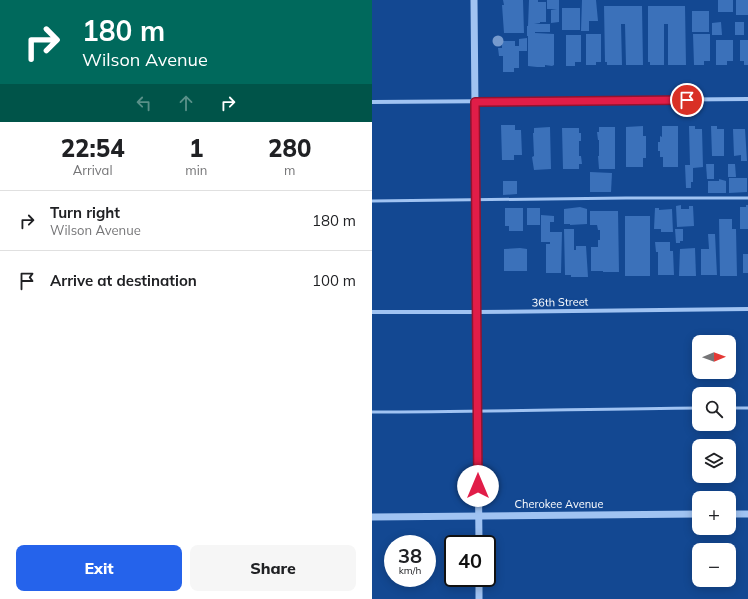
<!DOCTYPE html>
<meta charset="utf-8">
<style>
:root{--surface:#fff;--page:#f6f6f6;--text:#202124;--muted:#757577;--line:#e0e0e0;--accent:#2563eb}
body{margin:0;font-family:Mulish,sans-serif;background:var(--page);color:var(--text);height:100vh;display:flex;flex-direction:column;font-size:15px;white-space:nowrap}
*{box-sizing:border-box;margin:0}
p{font-size:13px;color:var(--muted)}
.icon{flex:none;width:22px;height:22px;fill:none;stroke:currentColor;stroke-width:2;stroke-linecap:round;stroke-linejoin:round}
.map{position:relative;flex:1;overflow:hidden}
.sheet{display:flex;flex-direction:column;background:var(--surface);width:372px}
.sheet>*{flex:none}
.banner{background:#00695c;color:#fff;overflow:hidden}
.needle{width:26px;rotate:89deg}
.buttons{position:absolute;left:320px;top:335px;display:grid;gap:8px}
.buttons a{display:grid;place-items:center;width:44px;height:44px;border-radius:8px;background:var(--surface);box-shadow:0 2px 10px #0003;font-size:20px}
.speed{position:absolute;left:12px;top:535px;display:flex;gap:8px;font-size:20px;font-weight:700;text-align:center}
.speed>*{display:grid;place-content:center;width:52px;height:52px;border-radius:50%;background:var(--surface);box-shadow:0 2px 10px #0003;line-height:1}
.speed small{font-size:10px;font-weight:400}
.speed .limit{border:2px solid #111;border-radius:6px;background:#fff;color:#111}
.pin{position:absolute;display:grid;place-items:center;width:34px;height:34px;color:#fff;margin:-17px;border:2px solid #fff;border-radius:50%;box-shadow:0 1px 4px #0007}
.me{position:absolute;width:44px;margin:-22px;rotate:0deg;stroke-linejoin:round;filter:drop-shadow(0 0 3px #0008)}
.turn{display:flex;align-items:center;gap:14px;height:84px;padding:0 16px;font-size:18px}
.turn .icon{width:52px;height:52px;stroke-width:2.5}
.turn b{display:block;font-size:28px;line-height:34px}
.lanes{display:flex;align-items:center;height:38px;padding:0 16px;background:#0003;justify-content:center;gap:20px;direction:ltr}
.lanes .off{opacity:.35}
.eta{display:flex;justify-content:space-evenly;align-items:center;height:68px;text-align:center}
.eta b{font-size:24px;font-weight:800;line-height:28px}
.primary-button{display:flex;gap:8px;margin-top:auto;padding:8px 16px}
.primary-button a{flex:1;height:46px;border-radius:8px;background:var(--accent);color:#fff;font-size:16px;font-weight:800;line-height:46px;text-align:center}
.primary-button a+a{background:var(--page);color:var(--text)}
ul{padding:0;list-style:none}
li{display:flex;align-items:center;gap:12px;height:60px;padding:0 16px;border-top:1px solid var(--line)}
li div{flex:1}
li b{display:block;font-size:15px}
li em{font-style:normal}
main{display:flex;flex:1;min-height:0}
.map>svg:first-child{display:block}
.building{fill:#3b71ba}
.lines{fill:none;stroke-linecap:round;stroke-linejoin:round}
.service{stroke:#a0c3f2;stroke-width:3}
.minor{stroke:#a0c3f2;stroke-width:4}
.tertiary{stroke:#a0c3f2;stroke-width:7}
.tree{fill:#769acd}
.route-casing{stroke:#92132f;stroke-width:10}
.route{stroke:#e11d48;stroke-width:7}
.labels{text-anchor:middle;stroke-width:3.5;stroke-linejoin:round;paint-order:stroke}
.street-label{font-size:11px;fill:#fff;stroke:#134892}
</style>
<main>
<section class="sheet">
<div class="banner">
<div class="turn"><svg class="icon" aria-label="right" viewBox="0 0 24 24"><path d="M7 20v-9h11M14 6l5 5-5 5"/></svg><div><b>180 m</b>Wilson Avenue</div></div>
<div class="lanes"><svg class="icon off" aria-label="left" viewBox="0 0 24 24"><path d="M17 20v-9H6M10 6l-5 5 5 5"/></svg><svg class="icon off" aria-label="ahead" viewBox="0 0 24 24"><path d="M12 20V5M6 11l6-6 6 6"/></svg><svg class="icon" aria-label="right" viewBox="0 0 24 24"><path d="M7 20v-9h11M14 6l5 5-5 5"/></svg></div>
</div>
<div class="eta">
<div><b>22:54</b><p>Arrival</p></div>
<div><b>1</b><p>min</p></div>
<div><b>280</b><p>m</p></div>
</div>
<ul>
<li><svg class="icon" aria-label="right" viewBox="0 0 24 24"><path d="M7 20v-9h11M14 6l5 5-5 5"/></svg><div><b>Turn right</b><p>Wilson Avenue</p></div><em>180 m</em></li>
<li><svg class="icon" aria-label="arrive" viewBox="0 0 24 24"><path d="M6 21V4h12l-3 4 3 4H6"/></svg><div><b>Arrive at destination</b></div><em>100 m</em></li>
</ul>
<div class="primary-button"><a>Exit</a><a>Share</a></div>
</section>
<div class="map">
<svg width="376" height="599" viewBox="0 0 376 599">
<rect width="100%" height="100%" fill="#134892"/>
<g class="building">
<polygon points="131,0 151,0 152,33 132,33 130,5 132,5"/>
<polygon points="157,0 166,0 166,2 174,2 174,22 168,22 168,23 162,24 178,24 178,32 163,32 163,33 182,34 182,65 180,66 173,65 173,67 165,67 156,66 156,36 155,36 155,26 156,26"/>
<polygon points="175,0 187,0 187,22 179,23 179,10 185,9 175,9"/>
<polygon points="210,0 224,0 226,21 217,21 217,31 209,31"/>
<rect x="346" y="0" width="15" height="12"/>
<rect x="364" y="0" width="12" height="15"/>
<polygon points="232,6 270,6 271,65 254,65 253,24 249,24 250,65 235,65 235,62 233,62"/>
<polygon points="276,6 313,6 314,65 296,65 296,24 292,24 292,65 278,65 278,62 276,62"/>
<rect x="190" y="8" width="18" height="22"/>
<rect x="320" y="11" width="17" height="21"/>
<polygon points="349,22 350,35 340,35 340,23"/>
<rect x="363" y="22" width="9" height="13"/>
<polygon points="214,34 229,34 229,62 224,62 224,65 214,65"/>
<polygon points="321,34 338,34 338,61 332,61 332,65 322,65"/>
<polygon points="194,35 209,35 209,62 203,62 203,66 194,66"/>
<polygon points="155,38 155,51 147,51 147,68 142,68 142,72 131,72 131,56 127,56 126,48 130,48 130,41 143,41 143,46 147,46 147,39"/>
<polygon points="344,40 361,40 361,61 355,61 355,65 344,65"/>
<polygon points="368,40 376,40 376,65 372,65 372,61 368,61"/>
<polygon points="129,125 143,125 143,130 149,130 150,155 142,155 142,160 130,160"/>
<polygon points="271,126 271,136 274,136 274,158 271,158 271,167 254,167 254,127"/>
<polygon points="290,126 306,126 306,167 291,167 291,157 288,157 288,151 286,151 286,142 288,142 288,136 290,137"/>
<polygon points="317,126 323,126 323,129 330,129 331,167 321,168 321,182 319,182 319,188 314,188 313,165 318,165"/>
<polygon points="339,126 345,126 345,129 352,129 352,156 340,156"/>
<polygon points="178,127 179,169 162,170 160,157 162,156 161,133 162,133 162,128"/>
<polygon points="227,127 243,127 243,169 227,169 226,156 227,156 227,140 226,140 225,132 227,132"/>
<polygon points="190,128 207,128 207,133 209,133 209,141 207,141 207,156 209,156 210,164 207,164 207,169 191,169"/>
<polygon points="361,129 373,129 375,161 369,161 369,155 362,156"/>
<polygon points="334,164 342,164 342,179 335,179"/>
<polygon points="356,164 363,164 364,177 356,177"/>
<polygon points="218,172 240,173 239,192 218,192"/>
<polygon points="357,178 375,178 375,192 357,193"/>
<polygon points="347,179 354,181 354,193 336,193 336,181 347,181"/>
<polygon points="131,181 145,181 145,194 131,195"/>
<polygon points="309,205 309,209 317,209 317,206 321,206 322,226 305,227 304,206"/>
<polygon points="374,205 376,205 376,229 368,229 368,207 374,207"/>
<polygon points="208,207 215,209 215,224 198,225 198,224 192,224 192,209"/>
<polygon points="133,208 151,208 151,231 137,231 137,226 133,226"/>
<rect x="155" y="208" width="13" height="17"/>
<polygon points="283,208 287,208 287,210 300,209 301,232 289,232 289,229 282,229"/>
<polygon points="218,211 246,211 247,272 231,272 231,271 219,271 219,247 226,247 226,240 228,240 228,230 226,230 225,225 218,225"/>
<polygon points="169,215 182,216 182,222 178,222 178,232 190,232 189,273 174,273 174,244 178,244 178,242 169,242"/>
<rect x="253" y="216" width="25" height="60"/>
<polygon points="347,219 360,219 360,229 364,229 365,276 348,276"/>
<polygon points="192,229 202,229 202,250 204,250 204,246 214,246 216,277 199,277 199,275 193,275"/>
<polygon points="303,229 311,229 311,241 308,241 308,243 304,243"/>
<polygon points="336,234 343,234 345,275 329,275 329,249 337,249"/>
<polygon points="283,242 298,242 298,251 301,251 302,275 286,275 286,252 284,252"/>
<polygon points="148,248 155,249 155,271 132,271 132,249"/>
<polygon points="323,248 324,276 307,276 308,249"/>
<rect x="371" y="254" width="5" height="19"/>
</g>
<g class="lines">
<g class="service">
<polyline points="0,201 254,198 376,198"/>
<polyline points="357,408 376,408"/>
<path d="M0 412C109 412 218 409 327 408"/>
</g>
<g class="minor">
<polyline points="0,102 376,99"/>
<polyline points="0,312 105,312 376,309"/>
</g>
<g class="tertiary">
<polyline points="102,0 107,544"/>
<polyline points="357,514 376,514"/>
<polyline points="0,517 327,514"/>
<polyline points="107,578 107,599"/>
</g>
</g>
<circle class="tree" cx="126" cy="41" r="5.5"/>
<g class="lines">
<defs>
<polyline id="route" points="106,486 103,102 315,100"/>
</defs>
<use href="#route" class="route-casing"/>
<use href="#route" class="route"/>
</g>
<g class="labels">
<g class="street-label">
<text transform="translate(188 302) rotate(-1)" y="4">36th Street</text>
<text x="187" y="508">Cherokee Avenue</text>
</g>
</g>
</svg>
<div class="buttons">
<a><svg class="needle" viewBox="-14 -14 28 28"><path d="M0-13l5 13h-10z" fill="#e53935"/><path d="M0 13l5-13h-10z" fill="#757577"/></svg></a>
<a><svg class="icon" aria-label="search" viewBox="0 0 24 24"><circle cx="10" cy="10" r="6"/><path d="M15 15l6 6"/></svg></a>
<a><svg class="icon" aria-label="layers" viewBox="0 0 24 24"><path d="M12 4l9 5-9 5-9-5zM3 14l9 5 9-5"/></svg></a>
<a>+</a>
<a>−</a>
</div>
<div class="speed"><div>38<small>km/h</small></div><div class="limit">40</div></div>
<div class="pin" style="left:315px;top:100px;background:#d93025"><svg class="icon" aria-label="arrive" viewBox="0 0 24 24"><path d="M6 21V4h12l-3 4 3 4H6"/></svg></div>
<svg class="me" style="left:106px;top:486px" viewBox="-20 -20 40 40"><circle r="19" fill="#fff"/><path d="M0-13L10 11 0 6-10 11z" fill="#e11d48"/></svg>
</div>
</main>
